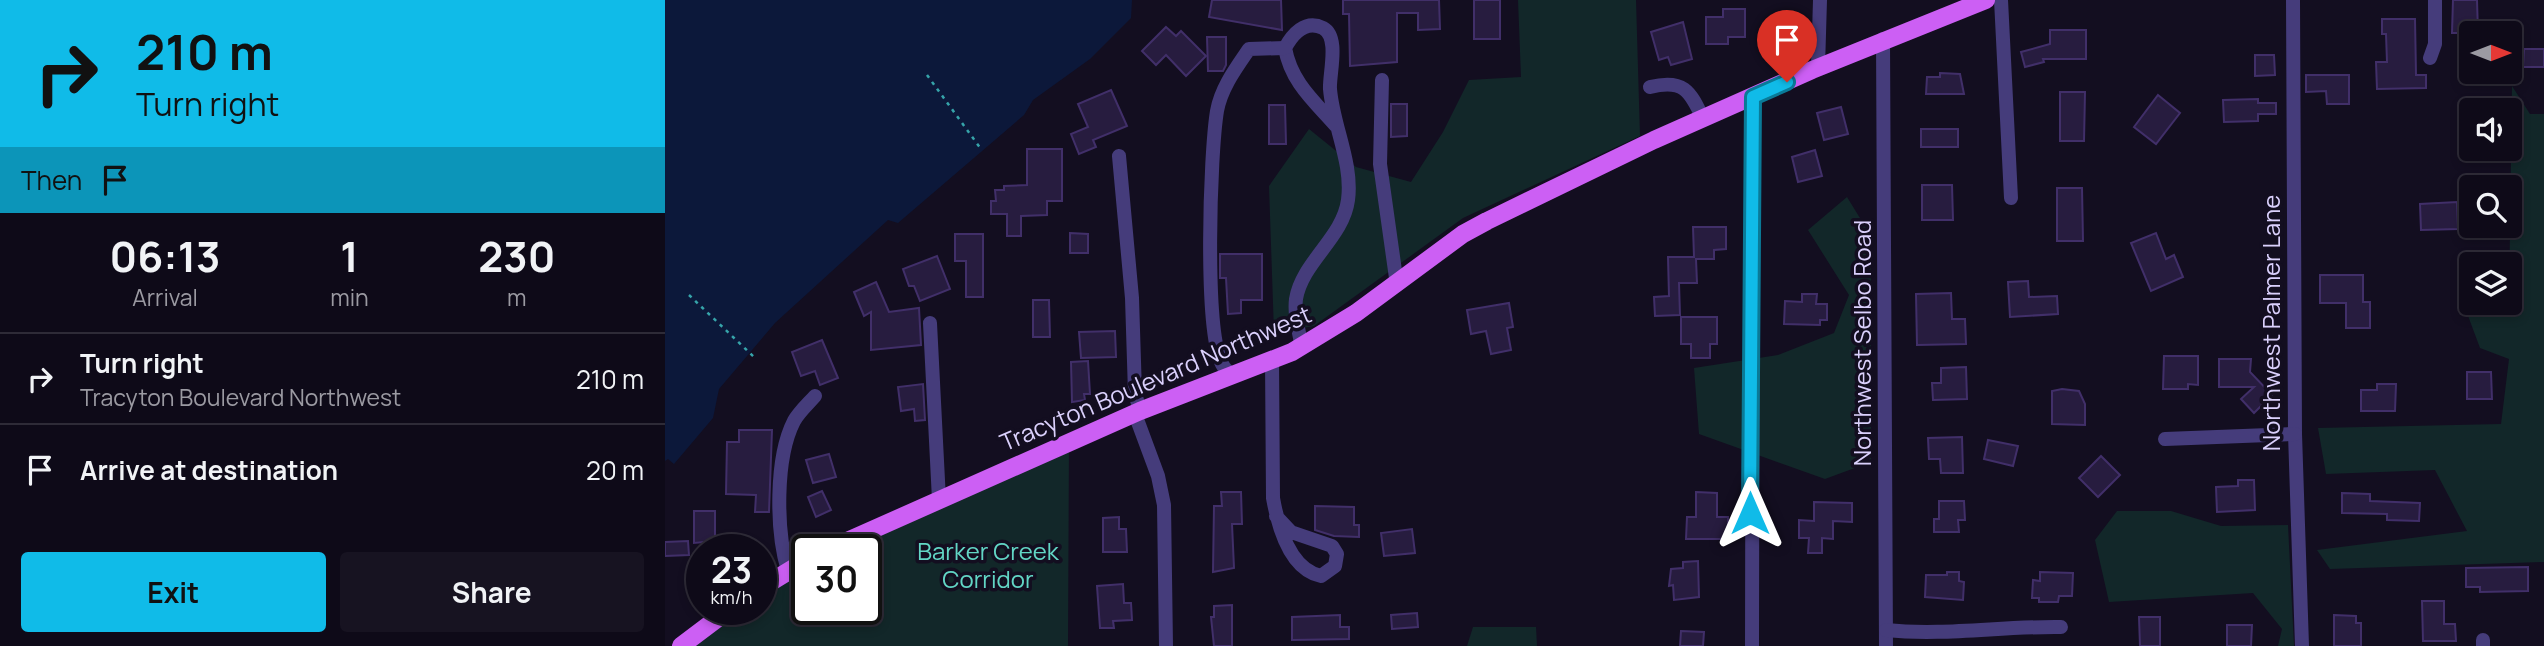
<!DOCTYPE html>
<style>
:root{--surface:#0e0a18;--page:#171321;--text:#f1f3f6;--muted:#9b9aa2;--line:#2e2b37;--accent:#10bbe8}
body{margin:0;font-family:Manrope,sans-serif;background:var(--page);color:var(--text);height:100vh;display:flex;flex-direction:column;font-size:26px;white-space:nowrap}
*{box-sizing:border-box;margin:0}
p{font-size:23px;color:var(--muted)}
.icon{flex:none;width:38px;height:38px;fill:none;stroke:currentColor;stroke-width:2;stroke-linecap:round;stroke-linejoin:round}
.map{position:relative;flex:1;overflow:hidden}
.panel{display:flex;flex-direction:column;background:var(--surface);width:665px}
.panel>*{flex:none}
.hud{background:#10bbe8;color:#111;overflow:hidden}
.needle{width:46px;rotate:90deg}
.tools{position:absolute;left:1794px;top:21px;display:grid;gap:14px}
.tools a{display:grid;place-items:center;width:63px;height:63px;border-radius:7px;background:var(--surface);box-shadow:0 4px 10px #0003,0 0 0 2px var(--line);font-size:35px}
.speed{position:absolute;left:21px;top:534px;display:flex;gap:14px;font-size:35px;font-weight:700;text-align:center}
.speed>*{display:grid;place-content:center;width:91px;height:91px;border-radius:50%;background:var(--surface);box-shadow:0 4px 10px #0003,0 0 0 2px var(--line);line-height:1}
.speed small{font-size:18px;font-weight:400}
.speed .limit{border:4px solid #111;border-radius:10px;background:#fff;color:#111}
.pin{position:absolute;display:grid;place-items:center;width:60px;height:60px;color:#fff;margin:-72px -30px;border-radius:50% 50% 50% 0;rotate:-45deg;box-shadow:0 0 7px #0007}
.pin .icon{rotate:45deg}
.me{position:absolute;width:77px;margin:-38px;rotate:0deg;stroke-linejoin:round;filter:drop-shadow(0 0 5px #0008)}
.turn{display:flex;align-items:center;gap:24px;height:147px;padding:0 21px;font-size:32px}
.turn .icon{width:91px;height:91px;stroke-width:2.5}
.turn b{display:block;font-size:49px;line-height:60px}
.then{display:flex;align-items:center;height:66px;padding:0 21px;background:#0003;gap:14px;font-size:26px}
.eta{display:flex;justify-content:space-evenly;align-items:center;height:119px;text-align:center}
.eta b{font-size:42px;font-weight:700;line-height:49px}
.cta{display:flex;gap:14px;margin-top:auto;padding:14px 21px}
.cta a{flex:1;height:80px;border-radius:7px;background:var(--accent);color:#111;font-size:28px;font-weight:700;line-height:80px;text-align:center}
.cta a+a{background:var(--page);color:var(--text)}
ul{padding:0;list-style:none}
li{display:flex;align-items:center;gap:21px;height:91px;padding:0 21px;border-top:2px solid var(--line)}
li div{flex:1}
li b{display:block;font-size:26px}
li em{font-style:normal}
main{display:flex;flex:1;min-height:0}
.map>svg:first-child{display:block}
.green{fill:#122729}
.water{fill:#0c183a}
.building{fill:#271c3f;stroke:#412f69;stroke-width:2}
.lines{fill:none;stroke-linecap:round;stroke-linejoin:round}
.path{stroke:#36a4aa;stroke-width:2.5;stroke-dasharray:3.5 5;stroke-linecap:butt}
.minor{stroke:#453c7b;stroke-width:14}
.major{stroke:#cc5ff4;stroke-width:18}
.route-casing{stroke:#0a7a97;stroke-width:18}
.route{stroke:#10bbe8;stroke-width:12}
.labels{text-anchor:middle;stroke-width:7;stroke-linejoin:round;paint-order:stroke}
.street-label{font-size:24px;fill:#dad0fc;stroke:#130e20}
.park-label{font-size:24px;fill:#62d6c5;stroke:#130e20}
</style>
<main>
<section class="panel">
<div class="hud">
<div class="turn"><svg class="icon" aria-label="right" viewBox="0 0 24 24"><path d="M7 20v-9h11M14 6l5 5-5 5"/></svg><div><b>210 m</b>Turn right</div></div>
<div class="then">Then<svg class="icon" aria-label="arrive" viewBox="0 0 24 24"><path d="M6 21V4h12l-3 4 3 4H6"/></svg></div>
</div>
<div class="eta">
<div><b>06:13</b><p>Arrival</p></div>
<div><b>1</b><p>min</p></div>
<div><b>230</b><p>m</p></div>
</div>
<ul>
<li><svg class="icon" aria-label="right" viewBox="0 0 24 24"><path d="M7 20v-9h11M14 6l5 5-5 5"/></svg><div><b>Turn right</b><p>Tracyton Boulevard Northwest</p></div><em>210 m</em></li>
<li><svg class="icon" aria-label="arrive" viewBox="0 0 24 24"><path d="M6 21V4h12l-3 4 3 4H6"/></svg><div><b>Arrive at destination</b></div><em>20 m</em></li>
</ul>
<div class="cta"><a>Exit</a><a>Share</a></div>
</section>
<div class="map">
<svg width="1879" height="646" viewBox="0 0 1879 646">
<rect width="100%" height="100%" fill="#130e20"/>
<g class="green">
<polygon points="853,0 971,0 975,136 798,218 649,326 609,333 604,186 644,129 691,167 746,182 778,132 804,80 856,77"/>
<polygon points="1847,86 1865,114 1879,114 1879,562 1665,569 1652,550 1802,531 1770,470 1661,474 1653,428 1836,424 1844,359 1815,348 1799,305 1844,303"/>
<polygon points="1182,197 1206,236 1206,462 1160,479 1034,434 1029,368 1113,355 1169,333 1184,295 1143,230"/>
<polygon points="404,442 403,646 16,646 65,609 96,609 96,588 142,560 142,609 201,609 201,550 162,549"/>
<polygon points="1452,511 1506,511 1556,526 1623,525 1629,646 1613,646 1617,629 1588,593 1444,602 1430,540"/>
<polygon points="808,627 871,627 872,646 802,646"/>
</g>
<polygon class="water" points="0,0 467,0 466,18 425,59 368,100 359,115 233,223 223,220 110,323 54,389 48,418 9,464 3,459 0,461"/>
<g class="building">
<polygon points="547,0 616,0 617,30 544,17"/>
<polygon points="678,0 774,0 775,29 753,30 753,13 732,13 732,62 685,66 684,14 678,14"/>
<rect x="809" y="0" width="26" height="39"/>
<polygon points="1788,0 1812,0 1813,33 1787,33"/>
<polygon points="1058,9 1080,9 1080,37 1063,37 1063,44 1041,44 1041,17 1058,17"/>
<polygon points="1717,19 1750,19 1751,75 1761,75 1761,88 1712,89 1711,62 1722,62 1721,34 1717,34"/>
<polygon points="1018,22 1027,59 1006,65 1003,57 994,60 986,32"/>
<polygon points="501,27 511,36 516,31 541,56 521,76 501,55 491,65 477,51"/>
<polygon points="1385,30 1421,30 1421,59 1378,59 1379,62 1360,67 1356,52 1385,44"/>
<polygon points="542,37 561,37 561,65 558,71 543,71"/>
<polygon points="1859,49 1879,49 1879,67 1858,67"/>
<polygon points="1590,55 1609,55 1610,75 1590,76"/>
<polygon points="1275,73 1295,74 1299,94 1261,94 1262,77 1275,77"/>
<polygon points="1641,75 1684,75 1684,104 1662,104 1661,91 1641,92"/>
<polygon points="446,90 462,126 428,140 431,147 414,154 406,134 423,127 413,104"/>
<polygon points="1395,92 1420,92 1419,141 1395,141"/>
<polygon points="1493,95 1515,113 1491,144 1469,127"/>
<polygon points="1593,99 1593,103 1611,103 1611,114 1593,114 1593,121 1559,122 1558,100"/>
<polygon points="726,104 742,104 742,136 726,137"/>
<polygon points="604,105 620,105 621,144 604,144"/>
<polygon points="1176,107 1183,134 1159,140 1152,113"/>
<rect x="1256" y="129" width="37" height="18"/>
<polygon points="362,149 397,149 397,201 382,201 382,215 356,216 356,236 342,236 342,214 326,214 326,201 331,201 330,190 339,190 339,186 362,185"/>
<polygon points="1150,150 1157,176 1133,182 1127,157"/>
<polygon points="1257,185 1287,185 1288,220 1257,220"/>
<polygon points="1392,188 1417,188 1418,241 1392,241"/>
<polygon points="1792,202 1793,229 1756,230 1755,204"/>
<polygon points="1028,227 1061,227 1061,249 1049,250 1049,259 1031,259 1032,283 1014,283 1015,315 990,316 989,297 1004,296 1003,257 1029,257"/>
<polygon points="405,233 423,234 423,253 405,253"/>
<polygon points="1491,233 1501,259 1509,255 1518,277 1486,291 1466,243"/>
<polygon points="290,234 318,234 318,297 301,297 301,261 290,261"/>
<polygon points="555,254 597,254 597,300 576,300 576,313 563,314 561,278 555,278"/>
<polygon points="272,256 285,289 255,301 249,286 244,286 238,269"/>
<polygon points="1806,262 1806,285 1795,285 1794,263"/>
<polygon points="1655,275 1698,275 1698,302 1705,302 1705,328 1681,328 1681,303 1655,303"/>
<polygon points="1363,281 1364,297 1392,296 1393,314 1345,317 1343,282"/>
<polygon points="211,282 224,312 254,308 256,345 206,350 206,312 199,316 189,292"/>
<polygon points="1286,293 1287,319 1300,319 1301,344 1252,345 1251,294"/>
<polygon points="1137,294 1152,294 1151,304 1162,304 1162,320 1155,320 1155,325 1119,324 1120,301 1137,302"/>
<polygon points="368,300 384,300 385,337 368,337"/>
<polygon points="844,303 848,327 842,328 846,350 826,354 821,331 806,334 802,310"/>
<polygon points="1016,317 1052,317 1052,344 1045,344 1045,358 1026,358 1026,344 1016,344"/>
<polygon points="450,331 451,357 416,358 414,332"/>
<polygon points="157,340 173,378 155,385 150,371 136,376 127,352"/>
<polygon points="1499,356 1533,356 1533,385 1523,384 1523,389 1498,389"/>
<polygon points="1554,359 1586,359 1585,372 1607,395 1589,413 1576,399 1589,387 1554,387"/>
<polygon points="423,361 425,394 419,394 420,400 407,402 406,362"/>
<polygon points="1301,367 1302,399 1268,400 1267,383 1276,383 1276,368"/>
<polygon points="1802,372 1826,372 1827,399 1802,399"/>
<polygon points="258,384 260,420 250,421 249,409 236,411 233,387"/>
<polygon points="1712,384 1731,384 1730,411 1696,411 1696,390 1712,390"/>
<polygon points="1397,389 1414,391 1420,404 1420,425 1387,424 1387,391"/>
<polygon points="74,430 107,430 104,512 90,512 91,495 61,494 62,442 74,442"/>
<polygon points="1297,437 1298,473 1276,473 1275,459 1264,459 1263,438"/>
<polygon points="1323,440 1353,446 1348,466 1319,459"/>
<polygon points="164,454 171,477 148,483 141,460"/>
<polygon points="1436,456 1455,475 1433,497 1414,478"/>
<polygon points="1573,480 1589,480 1590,510 1552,512 1551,487 1573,486"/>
<polygon points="157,491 166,510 151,517 143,497"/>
<polygon points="556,492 576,492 577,524 567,524 569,568 548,572 549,506 557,506"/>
<polygon points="1031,492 1052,493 1052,517 1063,517 1063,539 1021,539 1022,517 1031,517"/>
<polygon points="1677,493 1705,494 1705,501 1755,503 1754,521 1722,520 1722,514 1677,513"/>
<polygon points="1274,501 1299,501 1300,520 1293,520 1294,532 1269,532 1269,519 1274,519"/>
<polygon points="1149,502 1187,503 1187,522 1168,521 1168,539 1157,538 1157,553 1143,553 1144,538 1134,538 1134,520 1149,521"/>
<polygon points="650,506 689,507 689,525 694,525 694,537 669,536 650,530"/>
<polygon points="29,511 50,511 50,541 29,543"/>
<polygon points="454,517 454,529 461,529 462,552 438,552 438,518"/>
<polygon points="747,529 750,553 719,556 716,533"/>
<polygon points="23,541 24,555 0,556 0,542"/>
<polygon points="1033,561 1034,597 1009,600 1008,585 1004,586 1006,569 1018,568 1018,562"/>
<polygon points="1863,567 1863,591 1815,592 1815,587 1801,587 1801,568"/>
<polygon points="1282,572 1294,572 1294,581 1299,582 1298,600 1260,597 1261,575 1282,575"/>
<polygon points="1375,572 1408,573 1407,596 1394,596 1393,602 1374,602 1374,598 1367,598 1368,580 1375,581"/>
<polygon points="458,584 459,603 466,603 467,620 448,621 449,628 435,628 432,586"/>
<polygon points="1757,601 1779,601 1779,624 1790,624 1791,641 1758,641"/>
<polygon points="567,605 567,646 549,646 546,617 549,617 549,606"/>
<polygon points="752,613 753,627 727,629 726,615"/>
<polygon points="675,615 675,627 684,627 684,639 627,640 627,617"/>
<polygon points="1669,615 1691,616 1691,623 1696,623 1696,646 1669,646"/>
<polygon points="1474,617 1495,617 1495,646 1475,646"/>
<polygon points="1562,625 1587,625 1586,646 1562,646"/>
<polygon points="1016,631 1039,632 1038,646 1015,646"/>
</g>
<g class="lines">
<g class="path">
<polyline points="262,75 316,149"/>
<polyline points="24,295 89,357"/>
</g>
<g class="minor">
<polyline points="1336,0 1346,198"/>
<polyline points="1628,0 1630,434 1637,646"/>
<polyline points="1218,39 1221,646"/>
<polyline points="1765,58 1770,44 1770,0"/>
<polyline points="1153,67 1155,0"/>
<polyline points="717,80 715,164 732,285"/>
<path d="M985 87C1018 79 1025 90 1038 119"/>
<polyline points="454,156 467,298 470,393 475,411"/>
<polyline points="265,323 274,500"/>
<path d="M637 347C634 332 629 315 631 299 637 262 678 238 683 200 688 163 668 126 665 89 664 74 675 37 658 28 640 19 627 35 620 48 626 82 649 101 671 126"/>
<path d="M607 360 608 498C613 526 624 569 656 576L670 566 672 554 667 546 626 532 611 516"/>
<path d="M568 376C564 373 559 368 557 364 539 329 545 154 552 111 556 88 571 68 584 49L620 48"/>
<polyline points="470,414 493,476 499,505 501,646"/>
<polyline points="1500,439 1630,434"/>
<path d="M123 571C111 531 110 458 129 421 134 412 143 404 150 396"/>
<path d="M1221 630C1278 636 1338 626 1396 627"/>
<polyline points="1818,640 1818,646"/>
<polyline points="1087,646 1088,97"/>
</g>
<g class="major">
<polyline points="162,550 475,411 627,352 691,313 798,234 822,221 989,140 1147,70 1321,0"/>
<polyline points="96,588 142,560"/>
<polyline points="16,646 65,609"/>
</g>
</g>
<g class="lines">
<defs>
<polyline id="route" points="1085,513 1088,97 1122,82"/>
</defs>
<use href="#route" class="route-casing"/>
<use href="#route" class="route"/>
</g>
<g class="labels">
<g class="street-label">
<text transform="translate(1607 323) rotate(-90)" y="8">Northwest Palmer Lane</text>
<text transform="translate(1198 343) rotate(-90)" y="8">Northwest Selbo Road</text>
<text transform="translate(491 379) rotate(-23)" y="8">Tracyton Boulevard Northwest</text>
</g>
<g class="park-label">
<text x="323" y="560">Barker Creek<tspan x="323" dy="28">Corridor</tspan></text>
</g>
</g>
</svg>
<div class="tools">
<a><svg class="needle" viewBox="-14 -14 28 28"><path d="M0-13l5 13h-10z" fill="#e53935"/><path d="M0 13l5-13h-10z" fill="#9b9aa2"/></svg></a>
<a><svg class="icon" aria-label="sound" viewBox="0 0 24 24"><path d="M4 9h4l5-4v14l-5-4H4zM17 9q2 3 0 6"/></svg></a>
<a><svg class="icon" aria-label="search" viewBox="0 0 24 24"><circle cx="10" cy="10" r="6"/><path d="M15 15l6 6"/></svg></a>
<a><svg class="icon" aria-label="layers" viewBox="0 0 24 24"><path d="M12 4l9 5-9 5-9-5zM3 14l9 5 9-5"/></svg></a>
</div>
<div class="speed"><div>23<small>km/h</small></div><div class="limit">30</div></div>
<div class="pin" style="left:1122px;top:82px;background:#d93025"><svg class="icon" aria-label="arrive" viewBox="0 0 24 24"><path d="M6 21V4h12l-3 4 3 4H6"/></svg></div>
<svg class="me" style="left:1085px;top:513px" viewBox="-20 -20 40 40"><path d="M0-17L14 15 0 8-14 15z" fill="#10bbe8" stroke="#fff" stroke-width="4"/></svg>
</div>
</main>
